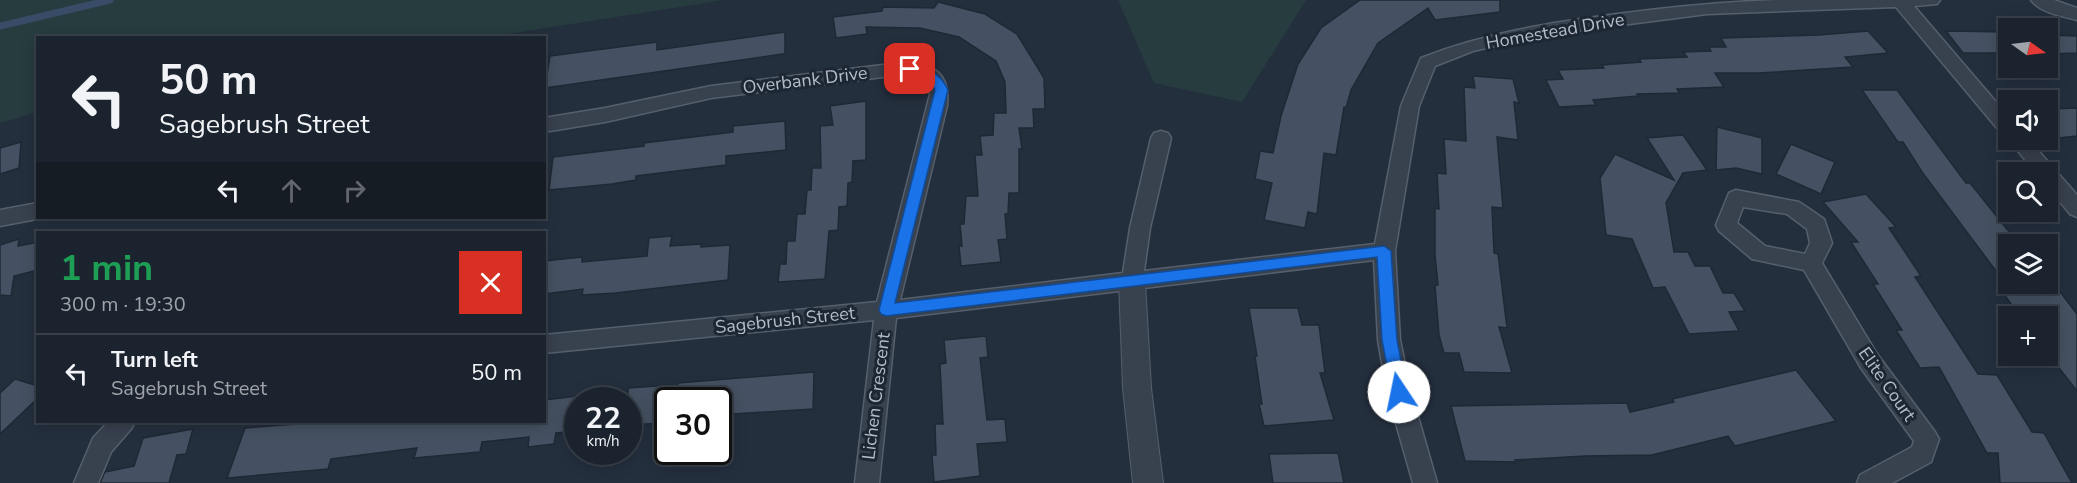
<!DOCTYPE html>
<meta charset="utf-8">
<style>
:root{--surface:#1b232e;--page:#242b36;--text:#f1f3f6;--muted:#a0a4aa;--line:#39404a}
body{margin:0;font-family:"Nunito Sans",sans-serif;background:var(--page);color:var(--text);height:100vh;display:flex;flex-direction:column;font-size:22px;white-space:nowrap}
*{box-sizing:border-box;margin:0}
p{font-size:20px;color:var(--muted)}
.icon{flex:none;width:33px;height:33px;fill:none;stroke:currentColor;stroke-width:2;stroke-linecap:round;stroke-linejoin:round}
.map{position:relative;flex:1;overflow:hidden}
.drawer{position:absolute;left:36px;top:231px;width:510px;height:192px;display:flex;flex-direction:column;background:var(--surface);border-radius:0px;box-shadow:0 3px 15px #0003,0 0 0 2px var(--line)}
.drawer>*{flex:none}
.hud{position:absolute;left:36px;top:36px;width:510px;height:183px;border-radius:0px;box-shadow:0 3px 15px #0003,0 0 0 2px var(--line);background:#1b232e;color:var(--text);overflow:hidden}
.needle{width:39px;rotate:104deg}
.tools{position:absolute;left:1998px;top:18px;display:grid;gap:12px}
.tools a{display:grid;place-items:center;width:60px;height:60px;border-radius:0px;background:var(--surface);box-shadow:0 3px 15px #0003,0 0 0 2px var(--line);font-size:30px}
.speed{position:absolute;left:564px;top:387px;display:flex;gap:12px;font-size:30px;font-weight:700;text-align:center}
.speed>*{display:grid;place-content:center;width:78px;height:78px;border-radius:50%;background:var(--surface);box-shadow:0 3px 15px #0003,0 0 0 2px var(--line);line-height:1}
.speed small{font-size:15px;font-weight:400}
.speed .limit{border:3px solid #111;border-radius:9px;background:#fff;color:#111}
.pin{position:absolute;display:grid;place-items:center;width:51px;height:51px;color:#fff;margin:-26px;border-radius:12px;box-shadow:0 3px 9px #0006}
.me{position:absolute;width:66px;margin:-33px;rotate:349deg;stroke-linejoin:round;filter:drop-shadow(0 0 4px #0008)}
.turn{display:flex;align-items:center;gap:21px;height:126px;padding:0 24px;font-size:27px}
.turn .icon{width:78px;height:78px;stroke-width:2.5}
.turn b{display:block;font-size:42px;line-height:51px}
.lanes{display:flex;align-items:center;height:57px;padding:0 24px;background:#0003;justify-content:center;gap:30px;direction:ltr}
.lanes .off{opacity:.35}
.round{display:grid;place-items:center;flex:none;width:63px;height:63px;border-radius:0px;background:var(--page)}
.headline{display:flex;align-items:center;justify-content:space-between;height:102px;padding:0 24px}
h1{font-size:36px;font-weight:700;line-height:45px;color:#1e9e55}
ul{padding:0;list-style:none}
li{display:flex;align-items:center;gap:18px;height:78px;padding:0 24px;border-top:2px solid var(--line)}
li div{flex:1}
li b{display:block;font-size:22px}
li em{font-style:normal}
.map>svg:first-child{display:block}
.green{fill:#263c3f}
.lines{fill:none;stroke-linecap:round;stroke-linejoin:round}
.stream{stroke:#394c67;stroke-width:7}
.building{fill:#455162;stroke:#1f2835;stroke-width:1.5}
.minor-casing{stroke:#565f6c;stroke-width:3}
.tertiary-casing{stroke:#565f6c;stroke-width:2}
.minor{fill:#38414e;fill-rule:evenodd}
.tertiary{fill:#38414e;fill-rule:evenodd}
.route{fill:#1a73e8;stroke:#114b97;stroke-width:1.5}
.labels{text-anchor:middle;stroke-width:6;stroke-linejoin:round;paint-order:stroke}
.street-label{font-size:18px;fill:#b4bcc9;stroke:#1d2633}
</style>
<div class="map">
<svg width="2077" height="483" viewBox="0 0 2077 483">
<rect width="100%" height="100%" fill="#242f3e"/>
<g class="green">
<polygon points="0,0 724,0 489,37 38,38 37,112 0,123"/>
<polygon points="1118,0 1306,0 1242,102 1154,83"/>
</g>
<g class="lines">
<polyline class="stream" points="0,26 110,0"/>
</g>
<g class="building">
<polygon points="1360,0 1500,0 1500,12 1435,20 1428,8 1378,43 1351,90 1346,108 1344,107 1336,155 1324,153 1317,214 1308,212 1305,228 1264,220 1272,183 1255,179 1260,151 1273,153 1281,116 1298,64 1321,28"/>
<polygon points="938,2 985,14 1017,34 1044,78 1045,109 1033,109 1034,128 1019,128 1022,149 1019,149 1019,193 1009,193 1008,214 1005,214 1007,239 998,240 1001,262 961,266 959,246 962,246 960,224 964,224 966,196 978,196 975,155 982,155 980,136 993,135 994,113 1006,113 1005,82 996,61 959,37 920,28 866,27 867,34 836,38 833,17 882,11 883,7 934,8"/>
<polygon points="1868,31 1888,53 1845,57 1853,67 1759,73 1715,73 1724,87 1677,89 1679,93 1637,94 1638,96 1593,100 1596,105 1559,107 1546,80 1563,79 1558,70 1604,68 1602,65 1641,62 1639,59 1687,57 1683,52 1711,51 1709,47 1726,47 1721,38 1819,35"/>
<polygon points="1946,31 2008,32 2008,53 1963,53"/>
<polygon points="785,32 785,53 783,54 545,88 550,56 657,42 657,50"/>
<polygon points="2048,35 2077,36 2077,53 2048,54"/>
<polygon points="1473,76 1513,79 1519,103 1514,102 1518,140 1497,137 1503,208 1492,207 1494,253 1498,254 1507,328 1499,327 1512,373 1464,372 1459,353 1444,353 1439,335 1435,285 1438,285 1435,255 1435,208 1439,209 1437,173 1446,174 1444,139 1466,141 1464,87 1475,88"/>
<polygon points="1862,90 1897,90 1966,183 1970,183 2019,244 2008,244 2008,287 1922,172 1903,142 1898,142"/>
<polygon points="866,101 866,160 853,161 852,182 848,183 847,206 839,207 838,230 829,231 825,279 778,282 780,264 786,264 787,241 795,241 797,214 805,214 807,190 811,190 812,168 821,168 820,126 833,125 830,106"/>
<polygon points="2077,108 2077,136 2048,139 2048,109"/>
<polygon points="785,121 786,150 726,156 726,165 636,176 636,180 612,184 549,190 553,157 644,146 644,143 733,132 733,126"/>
<polygon points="1717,127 1762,138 1762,174 1736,168 1716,170"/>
<polygon points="1683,135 1707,170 1683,173 1666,203 1674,252 1688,252 1695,266 1710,266 1723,293 1734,293 1745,311 1729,312 1739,331 1689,334 1665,287 1653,288 1632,239 1606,235 1600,178 1615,154 1674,180 1647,138"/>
<polygon points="21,142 19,168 0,174 0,148"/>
<polygon points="1791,144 1835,162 1821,194 1776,174"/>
<polygon points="1866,194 1896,227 1889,228 1921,276 1915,277 1978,374 1997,375 2032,432 2044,433 2072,483 2000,483 1998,453 1987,453 1939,367 1920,368 1896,330 1902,330 1873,284 1878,284 1851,242 1858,242 1823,202"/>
<polygon points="672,236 670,246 701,244 701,247 730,245 728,280 615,293 582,295 583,289 544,294 544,261 582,257 582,262 647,256 649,238"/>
<polygon points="19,239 18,246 38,242 38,270 14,276 11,296 0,295 0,245"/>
<polygon points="2048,276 2077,314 2077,391 2048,354 2048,316 2020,316 2003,293 2048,291"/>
<polygon points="1249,308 1298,308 1302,325 1319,325 1325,373 1320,373 1334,420 1264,426 1259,404 1262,404 1255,356 1257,356"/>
<polygon points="986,336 988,357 980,358 987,420 1005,419 1007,442 977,444 980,476 934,482 932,455 936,455 935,424 943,424 940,364 946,363 944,340"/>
<polygon points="1796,370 1836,421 1735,446 1728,436 1652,455 1585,456 1515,460 1516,462 1465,461 1451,406 1627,403 1630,412 1674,402 1672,399"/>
<polygon points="814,372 813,409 718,415 718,400 676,400 678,383"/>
<polygon points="15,379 38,386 38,398 0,434 0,393"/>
<polygon points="670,385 665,423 628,425 628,388"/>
<polygon points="578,396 578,431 556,433 554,444 528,447 529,437 482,442 480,452 414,458 417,448 331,459 328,469 227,478 245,428 324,422 544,422 544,400"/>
<polygon points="193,429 186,454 177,455 169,483 100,483 105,472 134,466 143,438"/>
<polygon points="1338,453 1344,483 1273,483 1269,454"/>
</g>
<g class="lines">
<defs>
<g id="minor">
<path d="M1776 0H1940L1937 4 1914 6 2008 116V135L2001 133 1896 7 1707 14 1544 35 1473 51 1435 66 1419 106 1395 251 1400 340 1411 392 1437 483H1413L1387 392 1378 340 1374 260 896 318 879 483H855L874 320 544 353V335L877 302 930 94 929 85 922 78 891 76 711 98 605 122 544 132V118L605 108 711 86 891 64C924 62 951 65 947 106L900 300 1123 273 1130 228 1151 138 1154 133 1161 131 1168 133 1171 138 1150 228 1144 271 1375 244 1401 106 1421 58C1485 33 1548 23 1617 14 1670 7 1722 2 1776 0Z"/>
<path d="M2031 0H2054L2077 8V20C2062 16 2041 13 2031 0Z"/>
<polygon points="2009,140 2029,140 2077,195 2077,217 2070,214 2048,187 2048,172 2035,172"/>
<path d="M1736 190 1799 202 1824 219 1832 243 1822 263 1877 354 1935 432 1939 439 1931 462 1892 483H1857L1860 475 1912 447 1914 441 1861 368 1804 270 1752 259 1719 231 1716 225 1729 193ZM1743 207 1787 214 1807 229 1810 243 1805 254 1765 246 1737 223Z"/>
<polygon points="38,203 38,218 42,218 0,226 0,210"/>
<polygon points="108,422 135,422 131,429 111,452 98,483 74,483 93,438"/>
</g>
<polygon id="tertiary" points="1132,272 1141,275 1145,282 1151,388 1163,483 1133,483 1123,388 1119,282 1123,275"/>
</defs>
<use href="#minor" class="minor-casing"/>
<use href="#tertiary" class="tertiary-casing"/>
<use href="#minor" class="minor"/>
<use href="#tertiary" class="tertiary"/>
</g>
<path class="route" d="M910 65C928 69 940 72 948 90L895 303 1384 246 1391 251 1397 340 1407 392 1405 397 1399 399 1394 397 1392 392 1382 340 1377 257 886 316 881 314 879 310 935 90C930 77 918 75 906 71V66Z"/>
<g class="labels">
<g class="street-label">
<text transform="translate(1555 31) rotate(-10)" y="6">Homestead Drive</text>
<text transform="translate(805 80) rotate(-7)" y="6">Overbank Drive</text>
<text transform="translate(785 320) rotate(-6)" y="6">Sagebrush Street</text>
<text transform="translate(1887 384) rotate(55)" y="6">Elite Court</text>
<text transform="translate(876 396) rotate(-83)" y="6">Lichen Crescent</text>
</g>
</g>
</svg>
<div class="tools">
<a><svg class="needle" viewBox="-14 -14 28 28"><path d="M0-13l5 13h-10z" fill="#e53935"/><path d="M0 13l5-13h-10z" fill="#a0a4aa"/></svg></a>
<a><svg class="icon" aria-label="sound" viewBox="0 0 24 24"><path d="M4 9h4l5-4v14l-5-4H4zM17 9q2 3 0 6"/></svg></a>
<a><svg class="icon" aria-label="search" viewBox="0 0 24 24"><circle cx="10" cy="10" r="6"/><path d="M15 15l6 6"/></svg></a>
<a><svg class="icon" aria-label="layers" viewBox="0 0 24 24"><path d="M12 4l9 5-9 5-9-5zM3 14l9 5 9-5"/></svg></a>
<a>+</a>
</div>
<div class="speed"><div>22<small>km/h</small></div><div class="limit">30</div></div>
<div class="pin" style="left:910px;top:69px;background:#d93025"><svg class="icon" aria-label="arrive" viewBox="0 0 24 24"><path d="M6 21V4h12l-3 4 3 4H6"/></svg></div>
<svg class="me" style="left:1399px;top:392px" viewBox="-20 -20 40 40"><circle r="19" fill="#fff"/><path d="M0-13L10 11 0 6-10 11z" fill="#1a73e8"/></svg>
<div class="hud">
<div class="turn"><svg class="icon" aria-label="left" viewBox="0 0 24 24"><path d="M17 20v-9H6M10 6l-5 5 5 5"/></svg><div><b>50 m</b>Sagebrush Street</div></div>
<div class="lanes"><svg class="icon" aria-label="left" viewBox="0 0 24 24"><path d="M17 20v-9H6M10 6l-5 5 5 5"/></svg><svg class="icon off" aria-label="ahead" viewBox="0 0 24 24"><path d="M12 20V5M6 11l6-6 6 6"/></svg><svg class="icon off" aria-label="right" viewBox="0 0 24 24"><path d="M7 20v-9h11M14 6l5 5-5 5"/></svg></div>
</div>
<section class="drawer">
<div class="headline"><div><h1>1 min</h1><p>300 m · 19:30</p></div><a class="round" style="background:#d93025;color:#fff"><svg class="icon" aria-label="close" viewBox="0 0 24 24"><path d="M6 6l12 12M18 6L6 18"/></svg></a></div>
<ul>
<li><svg class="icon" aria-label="left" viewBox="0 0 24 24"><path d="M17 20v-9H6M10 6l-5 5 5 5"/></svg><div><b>Turn left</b><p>Sagebrush Street</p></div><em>50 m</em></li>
</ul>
</section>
</div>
